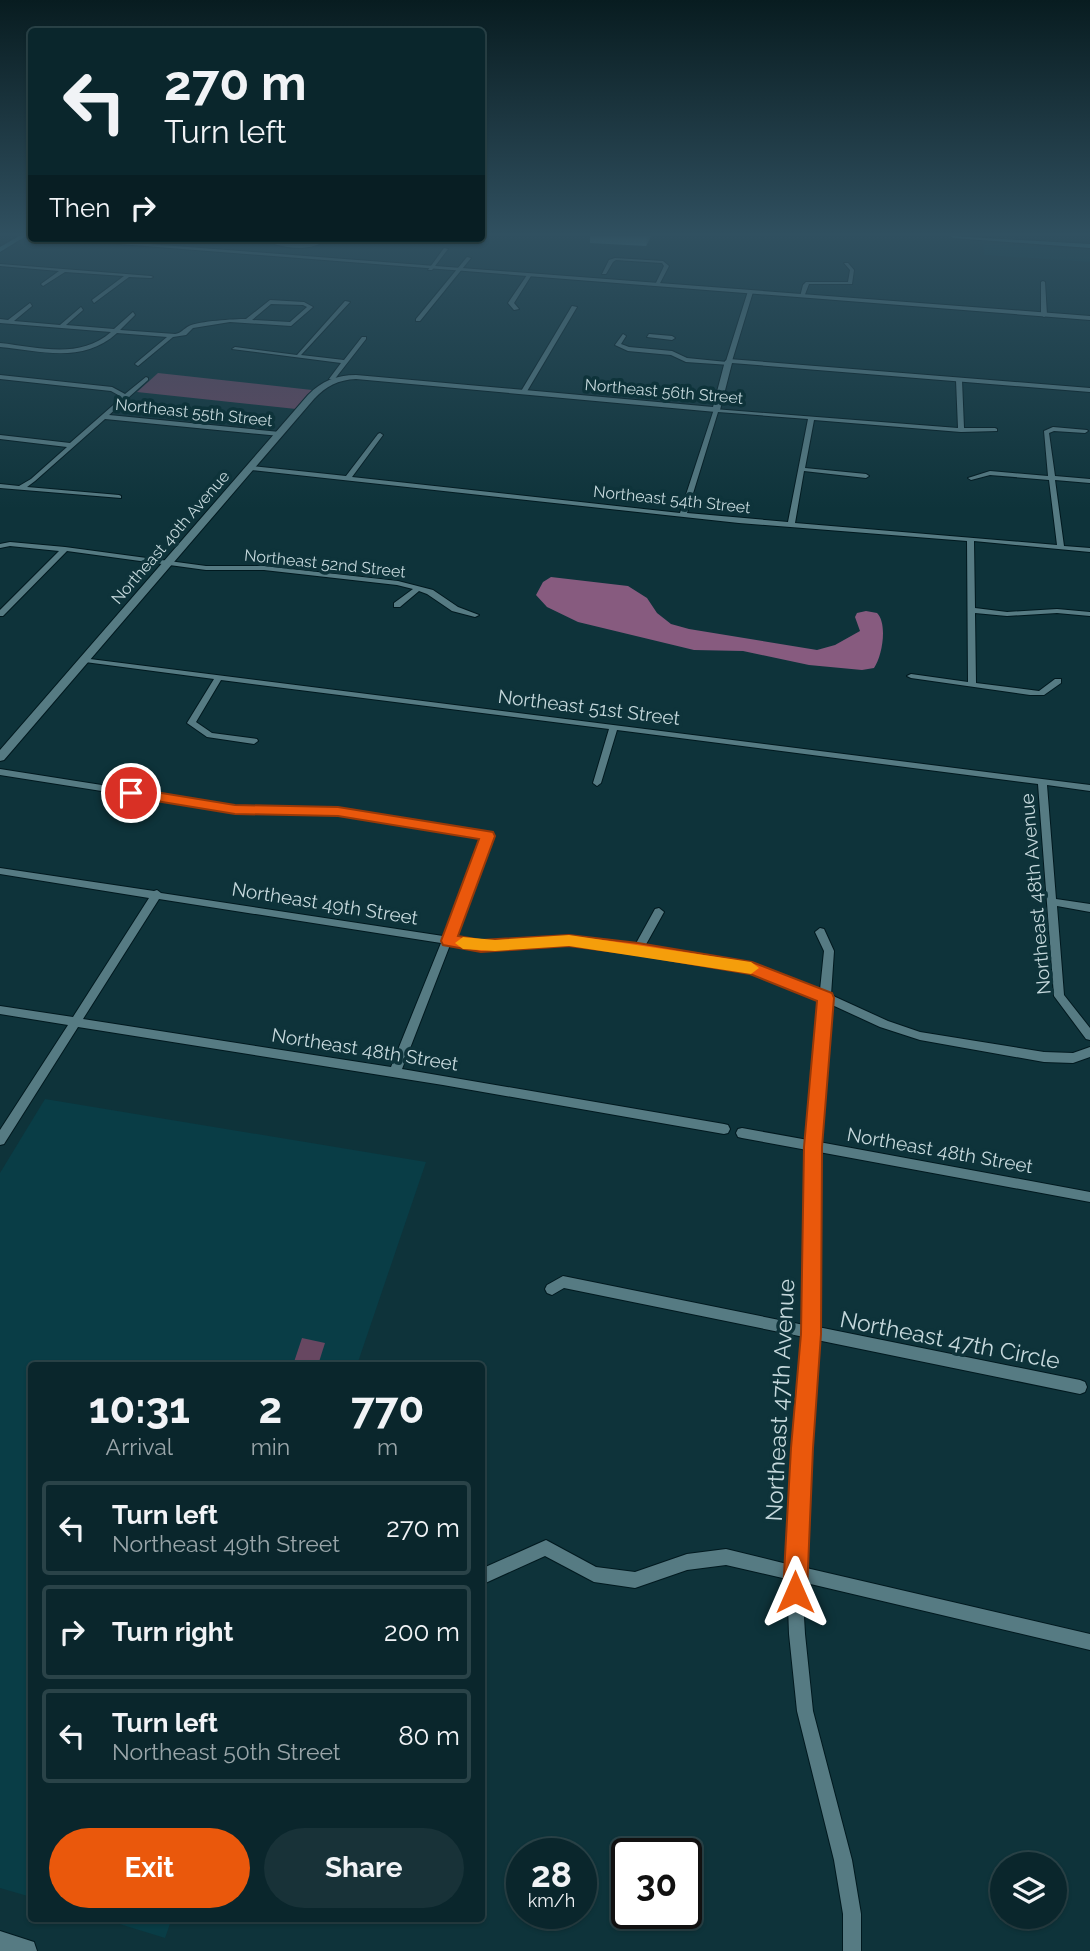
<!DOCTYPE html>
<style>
:root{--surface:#0a262c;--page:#183238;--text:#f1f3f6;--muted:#99a5a9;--line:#2a4348;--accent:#ea580c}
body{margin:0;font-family:Raleway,sans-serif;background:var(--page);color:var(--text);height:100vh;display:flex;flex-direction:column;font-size:26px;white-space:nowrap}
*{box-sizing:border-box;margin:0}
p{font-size:23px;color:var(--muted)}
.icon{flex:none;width:38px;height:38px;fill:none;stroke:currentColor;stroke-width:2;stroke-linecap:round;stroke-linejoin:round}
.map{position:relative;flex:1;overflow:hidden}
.details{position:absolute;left:28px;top:1362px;width:457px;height:560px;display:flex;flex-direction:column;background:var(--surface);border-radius:7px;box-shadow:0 2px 5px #0004,0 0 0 2px var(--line)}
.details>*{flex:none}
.guide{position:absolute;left:28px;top:28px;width:457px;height:214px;border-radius:7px;box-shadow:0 2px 5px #0004,0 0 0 2px var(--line);background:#0a262c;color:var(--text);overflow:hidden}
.tools{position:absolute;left:990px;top:1852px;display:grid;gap:14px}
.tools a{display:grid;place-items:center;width:77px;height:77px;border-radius:50%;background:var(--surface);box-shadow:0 2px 5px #0004,0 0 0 2px var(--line);font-size:35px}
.speed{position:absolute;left:506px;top:1838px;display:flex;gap:14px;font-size:35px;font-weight:700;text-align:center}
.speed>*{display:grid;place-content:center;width:91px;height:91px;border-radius:50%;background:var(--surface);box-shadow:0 2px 5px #0004,0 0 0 2px var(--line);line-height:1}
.speed small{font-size:18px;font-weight:400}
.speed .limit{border:4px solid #111;border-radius:10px;background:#fff;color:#111}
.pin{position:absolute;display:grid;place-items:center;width:60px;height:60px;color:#fff;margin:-30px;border:4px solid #fff;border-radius:50%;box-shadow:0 2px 7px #0007}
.me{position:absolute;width:77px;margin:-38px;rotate:0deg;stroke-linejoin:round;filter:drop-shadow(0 0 5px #0008)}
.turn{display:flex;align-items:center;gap:24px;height:147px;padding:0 21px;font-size:32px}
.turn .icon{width:91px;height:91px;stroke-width:2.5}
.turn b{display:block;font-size:49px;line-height:60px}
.then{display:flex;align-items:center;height:66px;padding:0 21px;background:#0003;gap:14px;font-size:26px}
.eta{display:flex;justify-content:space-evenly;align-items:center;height:119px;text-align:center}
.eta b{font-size:42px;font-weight:700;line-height:49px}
.button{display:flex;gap:14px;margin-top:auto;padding:14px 21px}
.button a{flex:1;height:80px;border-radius:42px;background:var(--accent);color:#fff;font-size:28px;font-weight:700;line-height:80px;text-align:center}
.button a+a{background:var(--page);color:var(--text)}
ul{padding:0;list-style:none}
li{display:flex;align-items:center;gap:21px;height:94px;margin:0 14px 10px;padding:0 7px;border:4px solid var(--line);border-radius:7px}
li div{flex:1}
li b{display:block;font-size:26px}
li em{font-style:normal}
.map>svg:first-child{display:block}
.built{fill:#093d46}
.green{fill:#674761}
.water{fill:#875b7f}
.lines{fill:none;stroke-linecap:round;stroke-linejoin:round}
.minor-casing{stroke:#00191f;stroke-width:2}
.tertiary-casing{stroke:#00191f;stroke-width:2}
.secondary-casing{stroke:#00191f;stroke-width:2}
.minor{fill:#567b83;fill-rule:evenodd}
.tertiary{fill:#567b83;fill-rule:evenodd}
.secondary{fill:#4895a3;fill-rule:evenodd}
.wall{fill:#69a9b6}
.shaded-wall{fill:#558994}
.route{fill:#ea580c;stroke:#983908;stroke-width:2}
.slow{fill:#f59e0b}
.labels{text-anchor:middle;stroke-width:7;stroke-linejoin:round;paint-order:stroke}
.far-street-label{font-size:16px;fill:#c5d8dc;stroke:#0e333a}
.street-label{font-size:19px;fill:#c5d8dc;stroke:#0e333a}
.near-street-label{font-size:23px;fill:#c5d8dc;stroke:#0e333a}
</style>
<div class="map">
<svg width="1090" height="1951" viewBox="0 0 1090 1951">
<rect width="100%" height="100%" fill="#0e333a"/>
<g class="built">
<polygon points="983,243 1090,250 1090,262 984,255"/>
<polygon points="45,1099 426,1162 357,1365 32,1365 31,1897 0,1888 0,1173"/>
<polygon points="100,1918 172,1918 165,1938"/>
</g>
<g class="green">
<polygon points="158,373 312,390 296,409 137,392"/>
<polygon points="302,1338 325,1343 318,1365 293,1365"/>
</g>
<path class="water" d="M551 577 628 586 647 598 657 613 671 624 689 629 817 650 835 645 860 631 855 617 857 613 866 611 877 613C888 624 882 657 874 668L862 670 809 665 743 651 694 650 578 622 547 607 536 595 543 582Z"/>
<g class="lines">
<defs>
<g id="minor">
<path d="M324 238H329C314 251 291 249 274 244L276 243 309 244Z"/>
<polygon points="444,248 448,249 432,270 428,270"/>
<polygon points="467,257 471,258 420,321 416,321 416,319"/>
<polygon points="615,258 663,261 669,266 659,285 657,286 655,285 664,266 662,263 616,260 613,262 606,274 602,274 609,260"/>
<polygon points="844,263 848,263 854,270 852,284 809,284 804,297 800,297 803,285 806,282 848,282 850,270"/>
<polygon points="0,264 151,276 153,277 151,278 129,277 94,303 92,300 124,276 65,272 43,286 41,284 59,271 0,266"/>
<polygon points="527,275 531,276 514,303 519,309 514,310 508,303"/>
<polygon points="1043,281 1045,282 1047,315 1044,317 1041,315 1041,282"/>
<polygon points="748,291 753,292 732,361 729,363 730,365 686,362 671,355 628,351 615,345 623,334 626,336 621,344 629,347 672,351 687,358 727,362 726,361"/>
<path d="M270 300 304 302 313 307 291 326 230 322 193 328 186 335 173 337 138 366 135 364 136 363 167 337 117 333C83 364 41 351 0 347V343C38 347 79 360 111 332L0 323V319L8 320 30 303 32 306 14 321 60 325 81 307 83 310 66 325 114 329 133 312 135 315 120 330 175 334C182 333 183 329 189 326 199 321 234 319 246 319ZM271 304 303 305 307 307 290 322 252 320Z"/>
<polygon points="345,301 350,302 301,355 344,360 362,337 366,337 366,339 334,380 329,379 341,363 232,349 235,347 297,355"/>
<polygon points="572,306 577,307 526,393 521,394 520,393"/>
<polygon points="649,334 672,336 675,338 672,340 647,337"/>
<polygon points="0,375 112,387 125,394 146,377 148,378 148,380 109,415 280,432 283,434 280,436 105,419 35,481 27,487 119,495 121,496 121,498 0,488 0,484 19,486 31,479 67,447 0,439 0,435 70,443 119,400 120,396 111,391 0,379"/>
<path d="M959 378 962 380 964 428H995L997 429V431L961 432 814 420 805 468 866 474 869 476 866 478 804 471 795 523 1057 545 1049 480 990 475 971 480 968 478 990 471 1048 476 1044 431 1053 427 1087 430 1088 431 1085 433 1054 431 1049 433 1055 476 1090 479V483L1055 480 1064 546 1090 548V552L974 541 975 608 1007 612 1057 609 1090 612V616L1057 613 1007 616 975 613 976 683 1039 691 1055 679H1061V683L1044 695H1030L911 678 907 676 911 674 968 682 967 541 739 523 251 470 248 468 251 466 346 476 378 434 380 433 383 435 352 477 680 513 714 409 958 428 956 380ZM718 412 808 419 788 522 687 513Z"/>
<polygon points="10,542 65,547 206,566 264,566 398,581 433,590 458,607 479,615 475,617 452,611 427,594 419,591 400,607 394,607 394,603 413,589 397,585 264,570 206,570 67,551 3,616 0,616 0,610 59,551 10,546 0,548 0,544"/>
<polygon points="82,658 1090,785 1090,791 1047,785 1056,899 1090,904 1090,912 1057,906 1064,995 1090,1028 1090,1040 1086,1039 1054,996 1038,784 617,730 601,783 597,786 593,783 609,729 221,680 196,722 212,733 257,739 258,741 254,744 207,737 187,723 214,679 85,662 82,662"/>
<path d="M0 769 235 806 338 808 488 833 493 836 453 938 481 942 569 937 634 947 655 909 659 908 664 912 644 948 752 964 820 990 824 951 815 932 820 928 824 929 834 951 831 995 888 1021 920 1032 1044 1052 1073 1053 1090 1047V1057L1073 1063 1044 1062 920 1040 880 1027 830 1004 819 1142 1090 1192V1202L819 1152 818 1327 1080 1380 1085 1382 1087 1387 1085 1392 1080 1394 817 1340 802 1567 1090 1634V1650L802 1582 805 1634 813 1711 852 1860 861 1914V1951H843V1914L834 1860 797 1711 789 1634 787 1579 726 1565 687 1570 635 1588 594 1582 545 1556 481 1585V1569L546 1540 596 1567 635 1572 687 1554 726 1549 787 1564 804 1337 564 1288 552 1295 547 1293 545 1289 547 1285 563 1276 804 1325 807 1150 742 1138 738 1137 736 1133 738 1129 742 1128 808 1140 820 999 751 972 569 945 481 950 450 945 402 1069 724 1124 728 1125 730 1129 728 1133 724 1134 443 1085 78 1027 4 1144 0 1145V1130L68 1025 0 1014V1006L73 1017 149 898 0 874V868L154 891 157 890 161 893 443 936 482 838 338 814 235 812 0 775ZM159 899 441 943 391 1067 83 1019Z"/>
</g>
<g id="tertiary">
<polygon points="43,238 70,238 1090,316 1090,320"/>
<path d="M729 359 1090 388V392L732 363 720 410 716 412 356 379C338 380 326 386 314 399L4 760 0 761V750L308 395C322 381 336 375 356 375L713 407 725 361Z"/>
<polygon points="0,1931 34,1942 37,1951 0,1951"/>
</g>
<g id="secondary">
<polygon points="19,236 26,236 0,252 0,247"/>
<polygon points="950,236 1090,244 1090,248 953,238"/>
</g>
</defs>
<use href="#minor" class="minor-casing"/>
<use href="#tertiary" class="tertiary-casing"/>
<use href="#secondary" class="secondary-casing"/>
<use href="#minor" class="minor"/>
<use href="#tertiary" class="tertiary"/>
<use href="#secondary" class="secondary"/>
</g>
<polygon class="wall" points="590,236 651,236 646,246 590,243"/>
<polygon class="shaded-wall" points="647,236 651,236 646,246"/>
<linearGradient id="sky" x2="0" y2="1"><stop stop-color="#081c20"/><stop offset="0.46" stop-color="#305060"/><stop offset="1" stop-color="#305060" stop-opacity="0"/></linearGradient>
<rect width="1090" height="509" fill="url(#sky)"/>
<polygon class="route" points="131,788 235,805 338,807 493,832 495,836 458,936 481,940 569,935 638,943 752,962 832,993 834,998 822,1147 821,1334 813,1448 807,1592 803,1600 795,1604 787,1600 783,1592 791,1448 801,1334 804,1147 817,1001 750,974 638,955 569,946 481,952 443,945 441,941 479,839 338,816 235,814 126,796 124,793"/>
<polygon class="slow" points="569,935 751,962 759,968 751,974 569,946 495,951 463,949 455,943 463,937 495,940"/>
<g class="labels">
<g class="far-street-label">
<text transform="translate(664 391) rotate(5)" y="6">Northeast 56th Street</text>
<text transform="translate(194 412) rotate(6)" y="6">Northeast 55th Street</text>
<text transform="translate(672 499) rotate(6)" y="6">Northeast 54th Street</text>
<text transform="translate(170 537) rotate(-49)" y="6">Northeast 40th Avenue</text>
<text transform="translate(325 563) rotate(6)" y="6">Northeast 52nd Street</text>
</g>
<g class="street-label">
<text transform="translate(589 707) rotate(7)" y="7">Northeast 51st Street</text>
<text transform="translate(1035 894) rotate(-95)" y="7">Northeast 48th Avenue</text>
<text transform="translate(325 903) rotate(9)" y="7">Northeast 49th Street</text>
<text transform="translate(365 1049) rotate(9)" y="7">Northeast 48th Street</text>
<text transform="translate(940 1150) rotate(10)" y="7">Northeast 48th Street</text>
</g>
<g class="near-street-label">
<text transform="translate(950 1340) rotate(11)" y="8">Northeast 47th Circle</text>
<text transform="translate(780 1400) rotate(-87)" y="8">Northeast 47th Avenue</text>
</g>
</g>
</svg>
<div class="tools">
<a><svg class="icon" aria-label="layers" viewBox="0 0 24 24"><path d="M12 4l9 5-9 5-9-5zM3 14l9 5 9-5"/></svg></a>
</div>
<div class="speed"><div>28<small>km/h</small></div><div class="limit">30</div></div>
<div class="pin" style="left:131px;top:793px;background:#d93025"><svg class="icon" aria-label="arrive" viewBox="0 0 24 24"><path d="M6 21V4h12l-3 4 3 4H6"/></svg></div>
<svg class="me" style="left:795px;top:1592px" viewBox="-20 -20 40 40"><path d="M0-17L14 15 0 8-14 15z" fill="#ea580c" stroke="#fff" stroke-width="4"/></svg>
<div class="guide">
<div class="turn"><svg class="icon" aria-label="left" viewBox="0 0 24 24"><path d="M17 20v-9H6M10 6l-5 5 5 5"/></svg><div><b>270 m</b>Turn left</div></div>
<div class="then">Then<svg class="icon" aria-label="right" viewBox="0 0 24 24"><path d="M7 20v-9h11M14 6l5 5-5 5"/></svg></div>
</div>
<section class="details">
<div class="eta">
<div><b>10:31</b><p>Arrival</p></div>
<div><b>2</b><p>min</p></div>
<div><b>770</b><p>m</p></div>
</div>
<ul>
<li><svg class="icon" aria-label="left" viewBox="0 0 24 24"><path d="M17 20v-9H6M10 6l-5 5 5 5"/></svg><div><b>Turn left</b><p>Northeast 49th Street</p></div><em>270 m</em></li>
<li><svg class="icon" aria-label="right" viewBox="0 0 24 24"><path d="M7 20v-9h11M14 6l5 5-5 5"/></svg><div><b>Turn right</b></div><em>200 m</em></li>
<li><svg class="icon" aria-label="left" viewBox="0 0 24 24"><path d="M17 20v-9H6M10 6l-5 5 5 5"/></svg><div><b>Turn left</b><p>Northeast 50th Street</p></div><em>80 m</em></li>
</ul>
<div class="button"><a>Exit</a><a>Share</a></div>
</section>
</div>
